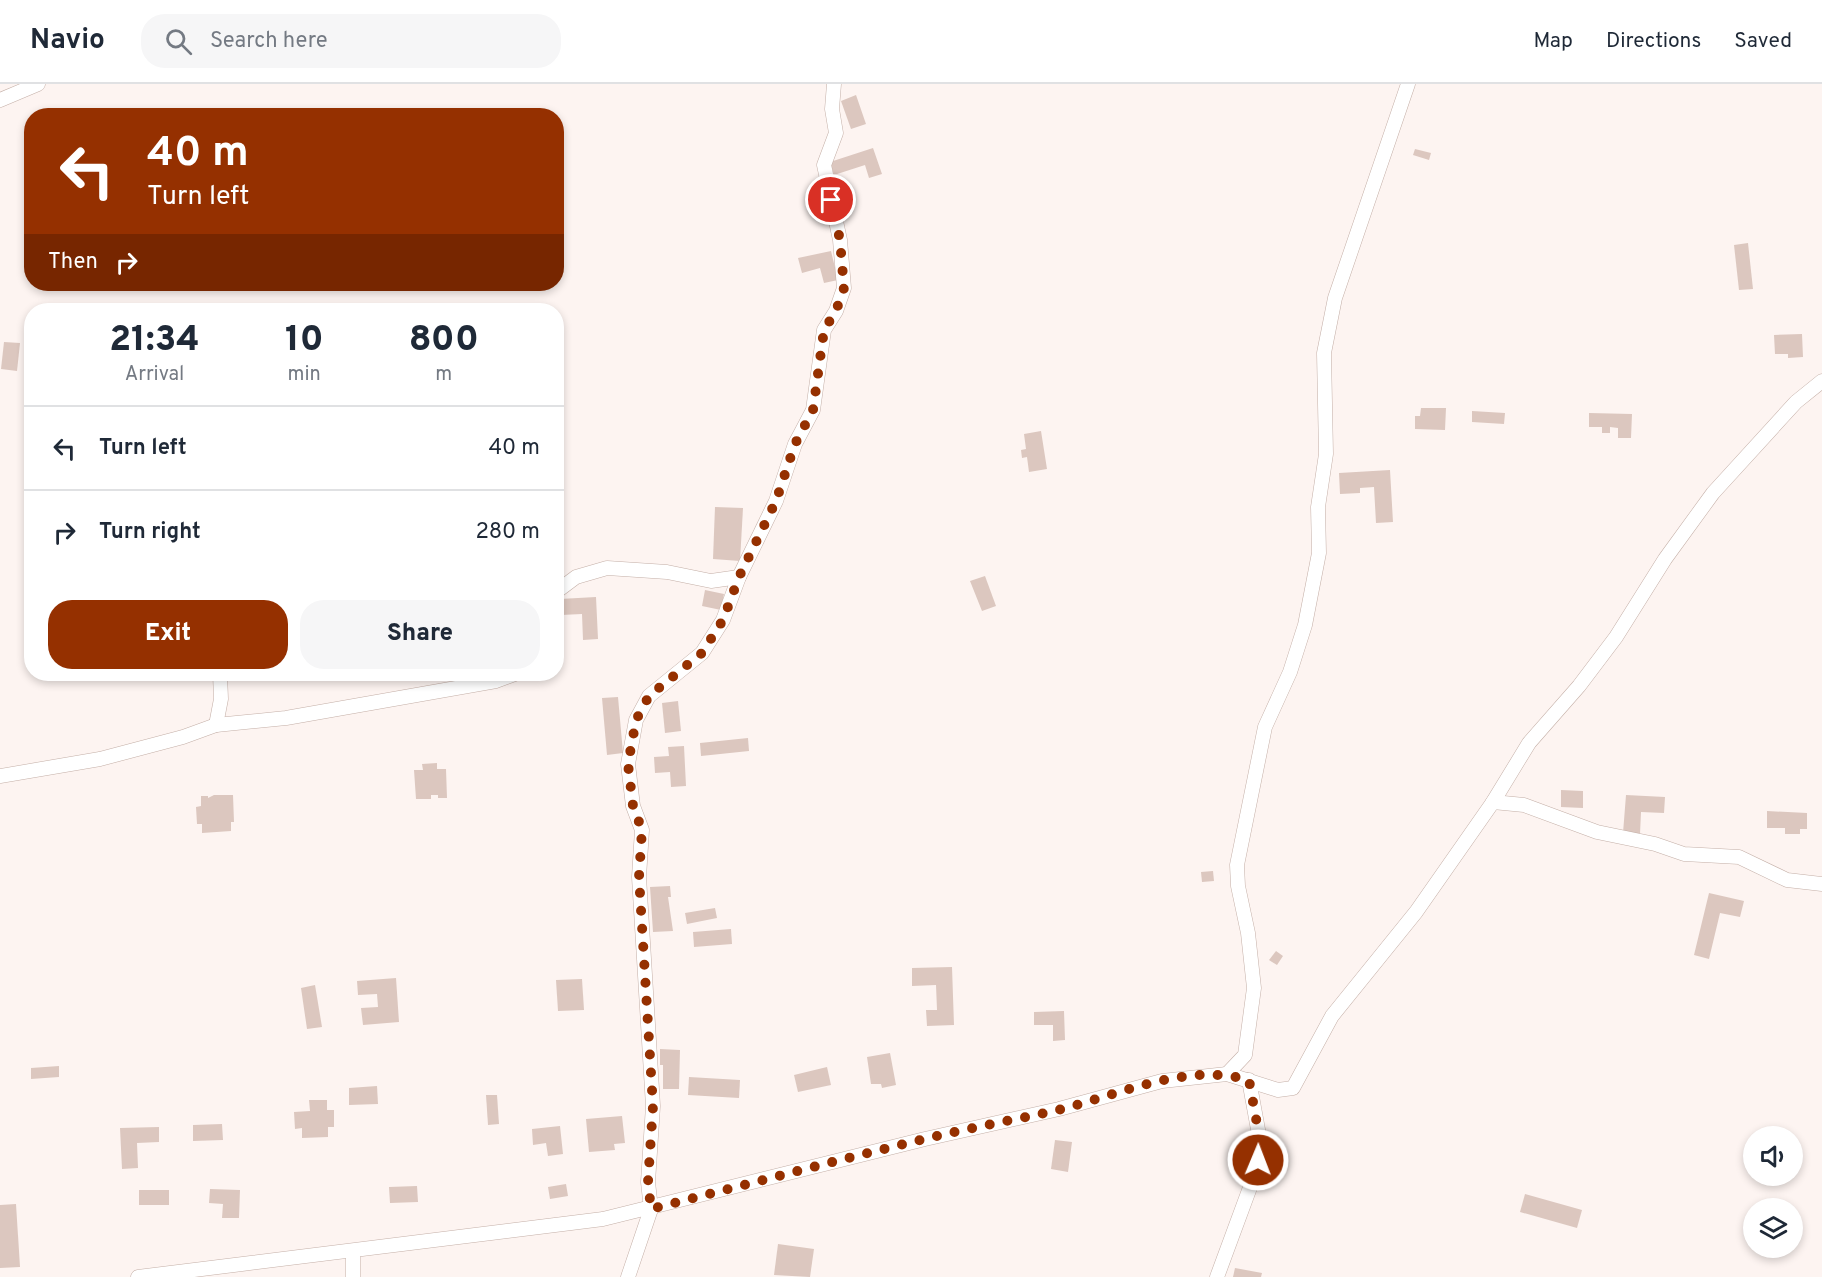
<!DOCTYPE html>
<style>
:root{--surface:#fff;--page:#f6f6f7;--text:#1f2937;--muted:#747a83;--line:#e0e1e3;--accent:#953000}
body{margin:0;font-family:Overpass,sans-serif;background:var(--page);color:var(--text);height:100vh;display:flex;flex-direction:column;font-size:22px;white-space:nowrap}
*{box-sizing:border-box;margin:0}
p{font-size:20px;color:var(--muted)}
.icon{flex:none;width:33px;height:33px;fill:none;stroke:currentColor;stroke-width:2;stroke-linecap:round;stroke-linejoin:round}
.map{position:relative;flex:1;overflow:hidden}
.details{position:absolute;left:24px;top:219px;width:540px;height:378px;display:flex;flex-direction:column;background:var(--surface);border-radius:24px;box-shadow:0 3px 9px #0003}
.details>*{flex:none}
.top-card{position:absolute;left:24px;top:24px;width:540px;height:183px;border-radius:24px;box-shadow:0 3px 9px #0003;background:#953000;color:#fff;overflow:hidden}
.controls{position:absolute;left:1743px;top:1042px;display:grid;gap:12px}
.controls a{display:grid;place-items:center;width:60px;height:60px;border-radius:50%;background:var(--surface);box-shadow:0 3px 9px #0003;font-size:30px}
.pin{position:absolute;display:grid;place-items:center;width:51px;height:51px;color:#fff;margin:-26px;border:3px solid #fff;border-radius:50%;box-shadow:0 2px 6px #0007}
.me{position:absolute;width:66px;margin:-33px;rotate:1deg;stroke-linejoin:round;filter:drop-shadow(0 0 4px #0008)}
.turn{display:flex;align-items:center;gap:21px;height:126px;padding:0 24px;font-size:27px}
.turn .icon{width:78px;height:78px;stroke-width:2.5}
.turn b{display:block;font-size:42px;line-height:51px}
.then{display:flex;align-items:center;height:57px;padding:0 24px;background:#0003;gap:12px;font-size:22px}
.eta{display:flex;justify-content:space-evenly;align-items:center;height:102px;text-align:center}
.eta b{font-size:36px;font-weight:800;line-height:42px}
.action{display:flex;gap:12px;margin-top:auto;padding:12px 24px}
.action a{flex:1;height:69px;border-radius:24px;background:var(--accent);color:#fff;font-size:24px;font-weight:800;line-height:69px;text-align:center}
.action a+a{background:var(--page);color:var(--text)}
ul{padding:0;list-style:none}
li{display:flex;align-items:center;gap:18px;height:84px;padding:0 24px;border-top:2px solid var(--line)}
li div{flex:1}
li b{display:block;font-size:22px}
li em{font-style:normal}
header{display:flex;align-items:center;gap:36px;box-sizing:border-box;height:84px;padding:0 30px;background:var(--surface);border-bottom:2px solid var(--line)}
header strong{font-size:28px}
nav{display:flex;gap:33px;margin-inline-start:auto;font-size:21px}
.search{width:420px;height:54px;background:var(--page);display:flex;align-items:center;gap:15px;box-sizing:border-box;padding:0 21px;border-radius:24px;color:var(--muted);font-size:22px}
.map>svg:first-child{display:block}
.building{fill:#dcc7bf}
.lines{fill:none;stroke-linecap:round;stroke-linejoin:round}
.street-casing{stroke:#c4afa7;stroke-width:15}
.street{stroke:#fff;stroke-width:14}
.route{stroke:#953000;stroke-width:10;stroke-dasharray:0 18}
</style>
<header>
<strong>Navio</strong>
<div class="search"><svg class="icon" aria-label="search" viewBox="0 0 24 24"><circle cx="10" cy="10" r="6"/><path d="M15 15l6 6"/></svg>Search here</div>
<nav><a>Map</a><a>Directions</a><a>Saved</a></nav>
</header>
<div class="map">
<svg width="1822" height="1193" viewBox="0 0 1822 1193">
<rect width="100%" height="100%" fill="#fdf4f1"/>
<g class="building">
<polygon points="856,11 866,40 851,45 841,17"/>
<polygon points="873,64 882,90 869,94 865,81 834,91 830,78"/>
<polygon points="1415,65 1431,69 1429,76 1413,71"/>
<polygon points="1748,159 1753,205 1739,206 1734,161"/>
<polygon points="831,167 838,196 824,199 820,184 802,189 798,174"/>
<polygon points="1802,250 1803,273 1788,274 1788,270 1775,270 1774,251"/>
<polygon points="4,258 20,259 17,287 1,285"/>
<polygon points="1421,324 1446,324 1445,346 1415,345 1415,332 1420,332"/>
<polygon points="1472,327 1505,329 1504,340 1472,338"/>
<polygon points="1589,329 1632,330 1631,354 1618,354 1618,344 1610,343 1610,349 1602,349 1602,343 1589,343"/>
<polygon points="1041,347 1047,385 1029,388 1027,373 1022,374 1021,366 1026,365 1024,350"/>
<polygon points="1390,386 1393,438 1376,439 1374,403 1360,404 1360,409 1340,410 1339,389"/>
<polygon points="715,423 743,424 740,477 713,475"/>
<polygon points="985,492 996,522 982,527 970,497"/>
<polygon points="705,506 724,510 721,526 702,522"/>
<polygon points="596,513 598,555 583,556 582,530 561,531 560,515"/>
<polygon points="618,613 623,669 607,671 602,614"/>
<polygon points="678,617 681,647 665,649 662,619"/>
<polygon points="748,654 749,667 701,672 700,659"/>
<polygon points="684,662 686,702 671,703 670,688 655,689 654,673 669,672 668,663"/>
<polygon points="437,679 437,685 446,685 447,714 438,714 438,711 431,711 431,715 416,715 414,686 423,686 422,680"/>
<polygon points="1561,706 1583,707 1583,724 1561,723"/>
<polygon points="214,711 233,711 234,738 231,738 231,747 202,749 202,740 197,740 196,723 201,722 201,712 208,712 208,714"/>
<polygon points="1626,711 1665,713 1664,729 1641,728 1640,750 1623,749"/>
<polygon points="1767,727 1807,729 1807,745 1800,745 1800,750 1785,750 1785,744 1767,744"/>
<polygon points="1213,787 1214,797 1202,798 1201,788"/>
<polygon points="670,802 671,813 668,813 673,847 653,848 650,803"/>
<polygon points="1709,809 1744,817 1740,833 1720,829 1709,875 1694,871"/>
<polygon points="715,824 717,834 687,840 685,829"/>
<polygon points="731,845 732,860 694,863 693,848"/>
<polygon points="1276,867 1283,872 1277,881 1269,876"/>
<polygon points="952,883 954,941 927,942 926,926 937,926 936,901 912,902 912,884"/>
<polygon points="396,894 399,938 363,941 361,924 378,923 377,910 358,911 357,897"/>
<polygon points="582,895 584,926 558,927 556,896"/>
<polygon points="315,901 322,943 307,945 301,904"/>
<polygon points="1064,927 1065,956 1053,957 1053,941 1034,941 1034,928"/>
<polygon points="660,965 680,966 679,1005 663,1005 663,981 660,981"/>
<polygon points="890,969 896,1001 882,1004 881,1000 871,1000 867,973"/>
<polygon points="59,982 59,993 31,995 31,984"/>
<polygon points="827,983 831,1001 798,1008 794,991"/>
<polygon points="689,993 740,996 739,1014 688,1011"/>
<polygon points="377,1002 378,1020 349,1021 349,1004"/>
<polygon points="486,1011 497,1011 499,1040 488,1041"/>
<polygon points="309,1016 327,1016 327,1026 334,1026 334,1043 328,1043 328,1053 302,1054 302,1044 295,1045 294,1028 310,1027"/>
<polygon points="622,1032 625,1059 614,1060 615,1066 589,1068 586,1035"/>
<polygon points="222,1040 223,1056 193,1057 193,1041"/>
<polygon points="560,1042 563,1070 548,1072 546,1059 533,1061 532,1045"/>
<polygon points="159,1043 159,1058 137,1059 138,1084 122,1085 120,1044"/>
<polygon points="1055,1056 1072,1058 1068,1088 1051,1085"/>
<polygon points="566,1100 568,1112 550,1115 548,1103"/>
<polygon points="417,1102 418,1118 390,1119 389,1103"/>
<polygon points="210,1105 240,1106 239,1134 222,1134 223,1120 209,1119"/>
<rect x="139" y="1106" width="30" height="15"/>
<polygon points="1525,1110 1582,1126 1577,1144 1520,1128"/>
<polygon points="16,1120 20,1183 0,1184 0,1121"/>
<polygon points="778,1160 814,1165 810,1193 774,1191"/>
<polygon points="1235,1184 1262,1189 1261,1193 1233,1193"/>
</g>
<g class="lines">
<defs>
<g id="street">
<polyline points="0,16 38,0"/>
<polyline points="556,508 576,493 607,484 667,488 711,497 739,493"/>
<polyline points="216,641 221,615 220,590"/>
<polyline points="0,692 100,675 183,653 216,641 286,634 496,597 515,590"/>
<polyline points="1493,718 1524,721 1597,748 1655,760 1684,770 1739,773 1787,796 1822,800"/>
<polyline points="1227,990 1245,971 1254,904 1248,849 1238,802 1237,781 1265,643 1290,588 1305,541 1319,469 1318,423 1326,370 1324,269 1335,214 1408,0"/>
<polyline points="138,1193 603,1135 925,1055 1059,1025 1162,997 1227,990 1278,1006 1293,1004 1332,932 1416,828 1493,718 1529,659 1579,602 1616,553 1665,475 1713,409 1796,318 1822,297"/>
<polyline points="353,1193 353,1167"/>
<polyline points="628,1193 651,1125 648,1098 653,1022 639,793 642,746 633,722 628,680 636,636 649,612 702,569 723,536 739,493 776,417 795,360 813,326 824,246 836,227 844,204 840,156 824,81 836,49 832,25 834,0"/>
<polyline points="1217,1193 1255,1090 1261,1062 1249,996"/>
</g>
</defs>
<use href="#street" class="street-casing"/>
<use href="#street" class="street"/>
</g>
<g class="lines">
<path class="route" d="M831 116 840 156 844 204 836 227 824 246 813 326 795 360 776 417 739 493 723 536 702 569 649 612 636 636 628 680 633 722 642 746 639 793 653 1022 648 1098 651 1125C742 1102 833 1077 925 1055 969 1044 1014 1036 1058 1026 1119 1011 1186 978 1249 996L1261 1062 1258 1076"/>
</g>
</svg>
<div class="controls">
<a><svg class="icon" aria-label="sound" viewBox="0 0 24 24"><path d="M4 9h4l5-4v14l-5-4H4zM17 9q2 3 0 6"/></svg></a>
<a><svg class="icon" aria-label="layers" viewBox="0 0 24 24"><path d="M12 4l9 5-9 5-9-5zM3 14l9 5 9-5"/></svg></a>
</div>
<div class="pin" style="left:831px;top:116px;background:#d93025"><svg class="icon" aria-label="arrive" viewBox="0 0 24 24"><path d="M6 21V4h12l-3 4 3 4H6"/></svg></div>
<svg class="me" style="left:1258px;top:1076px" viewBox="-20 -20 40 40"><circle r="17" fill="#953000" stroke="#fff" stroke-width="3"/><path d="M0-11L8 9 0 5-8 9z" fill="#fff"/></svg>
<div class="top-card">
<div class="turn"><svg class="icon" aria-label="left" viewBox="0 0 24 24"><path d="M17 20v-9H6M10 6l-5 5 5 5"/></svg><div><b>40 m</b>Turn left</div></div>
<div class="then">Then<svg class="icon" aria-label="right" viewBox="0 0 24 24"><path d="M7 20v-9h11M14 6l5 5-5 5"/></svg></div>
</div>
<section class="details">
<div class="eta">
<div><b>21:34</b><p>Arrival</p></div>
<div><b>10</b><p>min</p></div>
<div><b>800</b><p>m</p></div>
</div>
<ul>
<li><svg class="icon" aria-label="left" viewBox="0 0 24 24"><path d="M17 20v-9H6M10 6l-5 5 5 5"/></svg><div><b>Turn left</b></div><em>40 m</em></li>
<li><svg class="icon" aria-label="right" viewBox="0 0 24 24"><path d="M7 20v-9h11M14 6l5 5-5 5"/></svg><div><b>Turn right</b></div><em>280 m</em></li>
</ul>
<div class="action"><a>Exit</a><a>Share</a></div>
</section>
</div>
